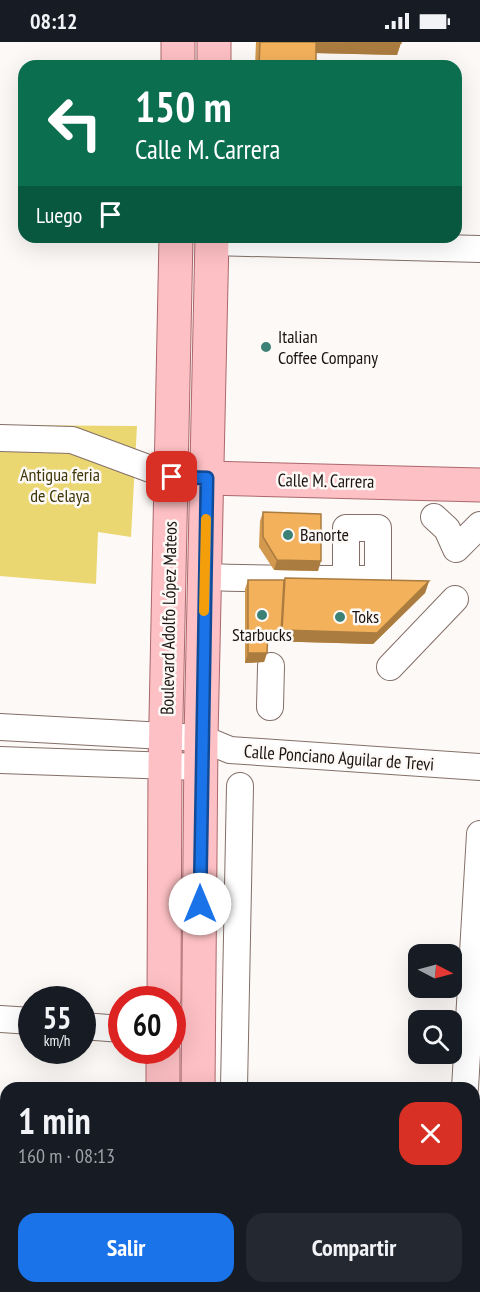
<!DOCTYPE html>
<html lang="es">
<meta charset="utf-8">
<style>
:root{--surface:#171b24;--page:#242831;--text:#f1f3f6;--muted:#9ea1a6;--accent:#1a73e8}
body{margin:0;font-family:"PT Sans Narrow",sans-serif;background:var(--page);color:var(--text);height:100vh;display:flex;flex-direction:column;font-size:22px;white-space:nowrap}
*{box-sizing:border-box;margin:0}
p{font-size:20px;color:var(--muted)}
.icon{flex:none;width:33px;height:33px;fill:none;stroke:currentColor;stroke-width:2;stroke-linecap:round;stroke-linejoin:round}
.map{position:relative;flex:1;overflow:hidden}
.sheet{position:absolute;left:0px;top:1040px;width:480px;height:212px;display:flex;flex-direction:column;background:var(--surface);border-radius:18px 18px 0 0;box-shadow:0 6px 24px #0002}
.sheet>*{flex:none}
.top-card{position:absolute;left:18px;top:18px;width:444px;height:183px;border-radius:18px;box-shadow:0 6px 24px #0002;background:#0b6e4f;color:#fff;overflow:hidden}
.needle{width:39px;rotate:96deg}
.tools{position:absolute;left:408px;top:902px;display:grid;gap:12px}
.tools a{display:grid;place-items:center;width:54px;height:54px;border-radius:12px;background:var(--surface);box-shadow:0 6px 24px #0002;font-size:30px}
.speed{position:absolute;left:18px;top:944px;display:flex;gap:12px;font-size:30px;font-weight:700;text-align:center}
.speed>*{display:grid;place-content:center;width:78px;height:78px;border-radius:50%;background:var(--surface);box-shadow:0 6px 24px #0002;line-height:1}
.speed small{font-size:15px;font-weight:400}
.speed .limit{border:9px solid #d22;background:#fff;color:#111}
.pin{position:absolute;display:grid;place-items:center;width:51px;height:51px;color:#fff;margin:-26px;border-radius:12px;box-shadow:0 3px 9px #0006}
.me{position:absolute;width:66px;margin:-33px;rotate:0deg;stroke-linejoin:round;filter:drop-shadow(0 0 4px #0008)}
.turn{display:flex;align-items:center;gap:21px;height:126px;padding:0 18px;font-size:27px}
.turn .icon{width:78px;height:78px;stroke-width:2.5}
.turn b{display:block;font-size:42px;line-height:51px}
.then{display:flex;align-items:center;height:57px;padding:0 18px;background:#0003;gap:12px;font-size:22px}
.round{display:grid;place-items:center;flex:none;width:63px;height:63px;border-radius:18px;background:var(--page)}
.headline{display:flex;align-items:center;justify-content:space-between;height:102px;padding:0 18px}
h1{font-size:36px;font-weight:800;line-height:45px}
.action{display:flex;gap:12px;margin-top:auto;padding:12px 18px}
.action a{flex:1;height:69px;border-radius:18px;background:var(--accent);color:#fff;font-size:24px;font-weight:800;line-height:69px;text-align:center}
.action a+a{background:var(--page);color:var(--text)}
.status{display:flex;justify-content:space-between;align-items:center;height:42px;padding:0 30px;background:var(--surface);direction:ltr}
.status svg{height:16px;fill:currentColor}
.map>svg:first-child{display:block}
.park{fill:#ead772}
.lines{fill:none;stroke-linecap:round;stroke-linejoin:round}
.minor-casing{stroke:#836f67;stroke-width:28}
.major-casing{stroke:#ac686c;stroke-width:35}
.minor{stroke:#fff;stroke-width:26}
.major{stroke:#fdc0c4;stroke-width:33}
.wall{fill:#d2984e}
.shaded-wall{fill:#ab7c40}
.building{fill:#f4b15b;stroke:#ab7c40;stroke-width:1.5}
.route-casing{stroke:#114b97;stroke-width:15}
.route{stroke:#1a73e8;stroke-width:10}
.slow{stroke:#f59e0b;stroke-width:10}
.poi-dot{fill:#3c8176;stroke:#fdf9f7;stroke-width:2}
.labels{text-anchor:middle;stroke-width:5;stroke-linejoin:round;paint-order:stroke}
.poi-label{font-size:18px;fill:#1a1310;stroke:#fdf9f7;text-anchor:start}
.park-label{font-size:18px;fill:#3f3708;stroke:#fdf9f7}
.street-label{font-size:18px;fill:#1a1310;stroke:#fdf9f7}
</style>
<div class="status"><b>08:12</b><svg viewBox="0 0 49 12"><path d="M0 12V9h3v3zM5 12V6h3v6zM10 12V3h3v9zM15 12V0h3v12zM26 1h20v11H26zM47 4h2v5h-2z"/></svg></div>
<div class="map">
<svg width="480" height="1250" viewBox="0 0 480 1250">
<rect width="100%" height="100%" fill="#fdf9f7"/>
<polygon class="park" points="0,383 137,384 131,495 98,490 96,542 0,534"/>
<g class="lines">
<defs>
<g id="minor">
<polyline points="212,200 480,207"/>
<polyline points="0,396 72,398 172,435 207,436"/>
<polyline points="434,475 447,487 456,507 480,483"/>
<path d="M205 535C262 537 320 537 378 537V486H346V537"/>
<polyline points="390,625 455,557"/>
<polyline points="270,665 271,624"/>
<polyline points="0,685 201,696 230,708 480,725"/>
<polyline points="0,718 201,725"/>
<polyline points="0,977 32,979"/>
<polyline points="82,984 122,987"/>
<polyline points="234,1046 240,744"/>
<polyline points="465,1046 480,792"/>
<polyline points="0,1233 6,1234"/>
<polyline points="231,1250 231,1245"/>
<polyline points="450,1250 450,1245"/>
</g>
<g id="major">
<polyline points="178,24 178,0"/>
<polyline points="214,24 214,0"/>
<polyline points="207,436 480,443"/>
<polyline points="164,957 165,724 176,195"/>
<polyline points="163,1046 163,1008"/>
<polyline points="198,1046 201,696 212,195"/>
<polyline points="162,1250 162,1245"/>
<polyline points="197,1250 197,1245"/>
</g>
</defs>
<use href="#minor" class="minor-casing"/>
<use href="#major" class="major-casing"/>
<use href="#minor" class="minor"/>
<use href="#major" class="major"/>
</g>
<g class="wall">
<polygon points="256,0 401,0 397,13 316,11 316,24 255,24"/>
<polygon points="263,470 318,529 274,528 259,505 260,479"/>
<polygon points="285,536 429,539 425,551 373,602 267,599 267,611 264,620 245,621 245,547 248,538 284,538"/>
</g>
<g class="shaded-wall">
<polygon points="316,0 401,1 397,13 312,11"/>
<polygon points="277,518 321,519 318,529 274,528"/>
<polygon points="429,539 425,551 373,602 264,599 268,590 281,590 282,588"/>
<polygon points="248,611 267,611 264,620 245,621"/>
</g>
<g class="building">
<polygon points="260,0 316,0 316,24 259,24"/>
<polygon points="341,0 401,0 401,1"/>
<polygon points="263,470 321,472 321,519 277,518 263,495"/>
<polygon points="285,536 429,539 377,591 282,588"/>
<polygon points="248,538 284,538 281,590 268,590 267,611 248,611"/>
</g>
<g class="lines">
<defs>
<polyline id="route" points="172,435 207,436 200,862"/>
</defs>
<use href="#route" class="route-casing"/>
<use href="#route" class="route"/>
<polyline class="slow" points="204,569 206,477"/>
</g>
<g class="poi-dot">
<circle cx="266" cy="305" r="6"/>
<circle cx="288" cy="493" r="6"/>
<circle cx="262" cy="573" r="6"/>
<circle cx="340" cy="575" r="6"/>
</g>
<g class="labels">
<g class="poi-label">
<text x="278" y="301">Italian<tspan x="278" dy="21">Coffee Company</tspan></text>
<text x="300" y="499">Banorte</text>
<text x="352" y="581">Toks</text>
<text x="262" y="599" text-anchor="middle">Starbucks</text>
</g>
<g class="park-label">
<text x="60" y="439">Antigua feria<tspan x="60" dy="21">de Celaya</tspan></text>
</g>
<g class="street-label">
<text transform="translate(326 439) rotate(1)" y="6">Calle M. Carrera</text>
<text transform="translate(169 576) rotate(-89)" y="6">Boulevard Adolfo López Mateos</text>
<text transform="translate(339 716) rotate(4)" y="6">Calle Ponciano Aguilar de Trevi</text>
</g>
</g>
</svg>
<div class="tools">
<a><svg class="needle" viewBox="-14 -14 28 28"><path d="M0-13l5 13h-10z" fill="#e53935"/><path d="M0 13l5-13h-10z" fill="#9ea1a6"/></svg></a>
<a><svg class="icon" aria-label="search" viewBox="0 0 24 24"><circle cx="10" cy="10" r="6"/><path d="M15 15l6 6"/></svg></a>
</div>
<div class="speed"><div>55<small>km/h</small></div><div class="limit">60</div></div>
<div class="pin" style="left:172px;top:435px;background:#d93025"><svg class="icon" aria-label="arrive" viewBox="0 0 24 24"><path d="M6 21V4h12l-3 4 3 4H6"/></svg></div>
<svg class="me" style="left:200px;top:862px" viewBox="-20 -20 40 40"><circle r="19" fill="#fff"/><path d="M0-13L10 11 0 6-10 11z" fill="#1a73e8"/></svg>
<div class="top-card">
<div class="turn"><svg class="icon" aria-label="left" viewBox="0 0 24 24"><path d="M17 20v-9H6M10 6l-5 5 5 5"/></svg><div><b>150 m</b>Calle M. Carrera</div></div>
<div class="then">Luego<svg class="icon" aria-label="arrive" viewBox="0 0 24 24"><path d="M6 21V4h12l-3 4 3 4H6"/></svg></div>
</div>
<section class="sheet">
<div class="headline"><div><h1>1 min</h1><p>160 m · 08:13</p></div><a class="round" style="background:#d93025;color:#fff"><svg class="icon" aria-label="close" viewBox="0 0 24 24"><path d="M6 6l12 12M18 6L6 18"/></svg></a></div>
<div class="action"><a>Salir</a><a>Compartir</a></div>
</section>
</div>
